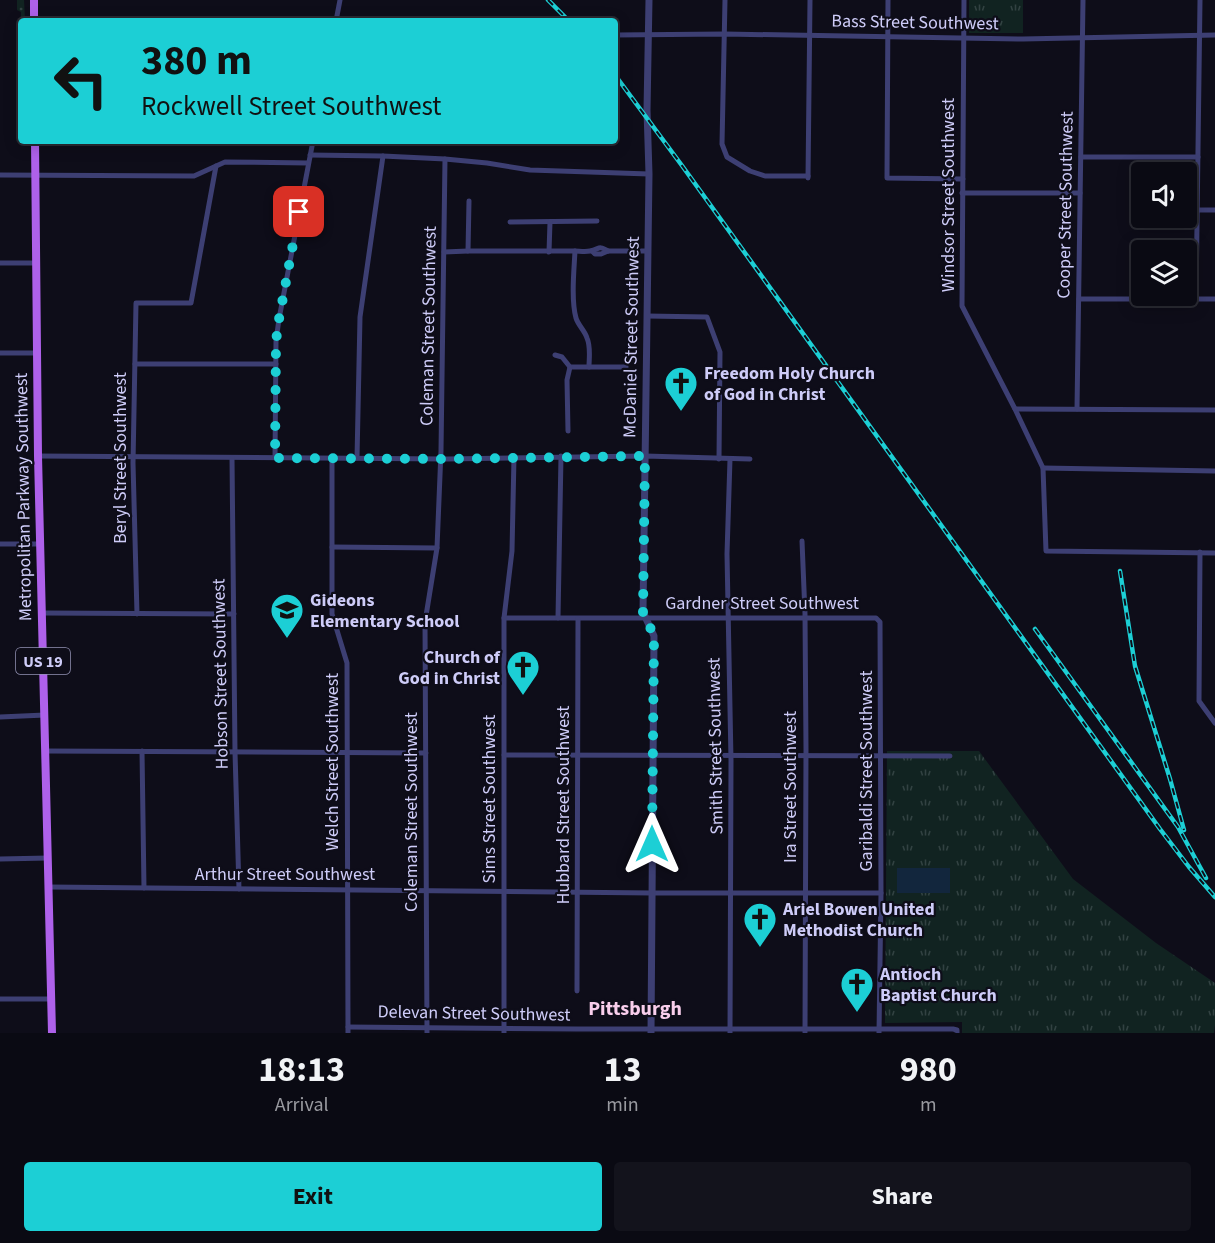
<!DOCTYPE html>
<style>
:root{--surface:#0a0a13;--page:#13131c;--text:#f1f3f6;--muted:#999aa0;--line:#2a2b33;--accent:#1ccfd5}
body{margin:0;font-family:"Source Sans 3",sans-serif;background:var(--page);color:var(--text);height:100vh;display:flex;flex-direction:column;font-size:22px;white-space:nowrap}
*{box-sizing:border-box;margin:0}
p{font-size:20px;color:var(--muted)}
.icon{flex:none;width:33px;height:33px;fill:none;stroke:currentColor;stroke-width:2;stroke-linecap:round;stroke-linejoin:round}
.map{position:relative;height:1033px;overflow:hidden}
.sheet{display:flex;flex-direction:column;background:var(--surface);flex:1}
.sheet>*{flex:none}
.hud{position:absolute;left:18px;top:18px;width:600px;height:126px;border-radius:6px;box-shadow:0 3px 15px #0003,0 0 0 2px var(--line);background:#1ccfd5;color:#111;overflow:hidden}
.buttons{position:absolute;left:1131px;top:162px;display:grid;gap:12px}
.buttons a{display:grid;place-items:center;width:66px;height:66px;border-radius:6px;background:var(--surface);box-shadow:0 3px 15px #0003,0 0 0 2px var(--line);font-size:30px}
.pin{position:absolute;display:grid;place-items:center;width:51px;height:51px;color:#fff;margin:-26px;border-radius:12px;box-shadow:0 3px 9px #0006}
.me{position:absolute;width:66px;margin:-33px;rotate:0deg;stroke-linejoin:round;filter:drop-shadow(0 0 4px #0008)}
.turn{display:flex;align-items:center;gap:21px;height:126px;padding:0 24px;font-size:27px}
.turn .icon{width:78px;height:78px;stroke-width:2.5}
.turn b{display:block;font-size:42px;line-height:51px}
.eta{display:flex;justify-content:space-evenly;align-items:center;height:102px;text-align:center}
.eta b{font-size:36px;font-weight:700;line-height:42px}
.button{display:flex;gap:12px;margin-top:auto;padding:12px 24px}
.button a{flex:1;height:69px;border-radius:6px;background:var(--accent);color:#111;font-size:24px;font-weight:700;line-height:69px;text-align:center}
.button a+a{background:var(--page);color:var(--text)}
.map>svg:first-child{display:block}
.grass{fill:url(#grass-dots)}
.park{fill:url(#park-tufts)}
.water{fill:#12263d}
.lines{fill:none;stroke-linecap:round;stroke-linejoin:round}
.minor{stroke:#3d3f73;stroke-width:5}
.tertiary{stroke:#3d3f73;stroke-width:7}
.primary{stroke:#ae61ea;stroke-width:8}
.rail-casing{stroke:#1ccfd5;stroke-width:4.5}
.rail{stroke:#0e0d19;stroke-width:2;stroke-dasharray:7;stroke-linecap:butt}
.route{stroke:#1ccfd5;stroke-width:10;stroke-dasharray:0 18}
.labels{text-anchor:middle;stroke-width:4.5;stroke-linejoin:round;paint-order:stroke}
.shield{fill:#0e0d19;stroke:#9493b5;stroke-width:1.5}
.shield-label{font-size:16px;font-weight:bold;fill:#ceccf8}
.street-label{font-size:18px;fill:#ceccf8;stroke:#0e0d19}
.poi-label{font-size:18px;font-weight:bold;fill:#ceccf8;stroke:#0e0d19;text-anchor:start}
.neighbourhood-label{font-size:20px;font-weight:bold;fill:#f9ceec;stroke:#0e0d19}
</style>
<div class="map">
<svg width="1215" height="1033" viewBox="0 0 1215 1033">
<defs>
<pattern id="grass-dots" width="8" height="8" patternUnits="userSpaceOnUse" patternTransform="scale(1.5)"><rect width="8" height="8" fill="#112321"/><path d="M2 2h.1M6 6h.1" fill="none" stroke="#324242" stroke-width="1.8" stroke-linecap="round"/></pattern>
<pattern id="park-tufts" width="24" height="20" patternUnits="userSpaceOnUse" patternTransform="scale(1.5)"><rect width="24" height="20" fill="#112321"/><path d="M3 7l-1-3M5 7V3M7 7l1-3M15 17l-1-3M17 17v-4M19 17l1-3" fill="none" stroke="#324242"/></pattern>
</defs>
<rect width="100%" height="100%" fill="#0e0d19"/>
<polygon class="grass" points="17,0 24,0 25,21 21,21 21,82 17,82 17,22 21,20 21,12 17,10"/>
<g class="park">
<rect x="969" y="0" width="54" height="33"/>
<polygon points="887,751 979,751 1073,879 1156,943 1215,983 1215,1025 1214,1033 962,1033 962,1022 885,1023"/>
</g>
<rect class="water" x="897" y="868" width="53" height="25"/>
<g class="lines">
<g class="minor">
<polyline points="725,0 722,144 727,157 750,171 765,176 808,176"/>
<polyline points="888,0 887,178 963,179"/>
<polyline points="964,0 962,306 1015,409 1043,468 1046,551 1215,553"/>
<polyline points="336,21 340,0"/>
<polyline points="615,35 725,34 1023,39 1215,35"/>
<polyline points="310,155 383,156 445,159 487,163 530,170 649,174"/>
<polyline points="1081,157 1198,157"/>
<polyline points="0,175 194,176 225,162 308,163"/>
<polyline points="808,178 810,0"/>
<polyline points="962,193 1080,193"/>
<polyline points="1197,210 1215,210"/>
<polyline points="510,222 597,221"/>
<polyline points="468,251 469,201"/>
<path d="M575 251C579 251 585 252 590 251 600 249 598 245 608 251"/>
<polyline points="592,251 595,254 601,254 608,251 648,251"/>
<path d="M444 252 468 251H575C574 270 571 300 576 318 578 325 585 331 587 338 591 347 589 358 589 367H570L562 357 555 355"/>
<polyline points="549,252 550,222"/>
<polyline points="0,263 36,263"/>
<polyline points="1079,299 1215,299"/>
<polyline points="1196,299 1200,0"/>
<polyline points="647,316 707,317 720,352 719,459"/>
<polyline points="0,353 37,353"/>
<polyline points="135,364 276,364"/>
<polyline points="589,367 626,367"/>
<polyline points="1015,409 1215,410"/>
<polyline points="1077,409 1083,0"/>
<polyline points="568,431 567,380 570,367"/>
<polyline points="38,456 447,459 645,456 750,459"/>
<polyline points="232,458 235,752 239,889"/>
<polyline points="275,458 276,341 279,319 313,141"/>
<polyline points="332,458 332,614 347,663 348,1033"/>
<polyline points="357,458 360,317 383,156"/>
<polyline points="1043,468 1215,471"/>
<polyline points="802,541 805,614 806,749 805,1032"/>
<polyline points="0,544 40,544"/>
<polyline points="332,547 437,548"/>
<polyline points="1200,552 1199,701 1215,723"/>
<polyline points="42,613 234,614"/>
<polyline points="137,614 133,463 136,303 191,303 216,166"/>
<polyline points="504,618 876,618 880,622 881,893 879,1033"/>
<polyline points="558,618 561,456"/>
<polyline points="0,717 45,715"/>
<polyline points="46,751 426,753"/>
<polyline points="142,751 144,888"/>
<polyline points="504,755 950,756"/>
<polyline points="0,859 48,858"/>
<polyline points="49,887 652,893 881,893"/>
<polyline points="577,991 578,619"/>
<polyline points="0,999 52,999"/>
<polyline points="348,1027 577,1029 953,1029 957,1030 957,1033"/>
<polyline points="427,1033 425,622 437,548 441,451 445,159"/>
<polyline points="504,1033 504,618 512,551 514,457"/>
<polyline points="730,1033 731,760 727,554 730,459"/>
</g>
<polyline class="tertiary" points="649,0 647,110 649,174 643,612 654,636 651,1033"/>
<g class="primary">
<polyline points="34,0 34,21"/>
<polyline points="35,141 38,456 52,1033"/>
</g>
<defs>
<g id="rail">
<polyline points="548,0 569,21"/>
<polyline points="615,75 683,167 1160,829 1189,867 1215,897"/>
<polyline points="1120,571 1135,666 1170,779 1184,830"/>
<polyline points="1035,629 1178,827 1206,878"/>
</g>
</defs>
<use href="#rail" class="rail-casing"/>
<use href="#rail" class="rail"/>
</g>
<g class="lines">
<polyline class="route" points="299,212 279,319 276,341 275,458 447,459 645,456 643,612 654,636 652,844"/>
</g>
<defs>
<symbol id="church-pin" viewBox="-11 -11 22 30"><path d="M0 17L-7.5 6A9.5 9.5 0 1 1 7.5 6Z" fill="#1ccfd5" stroke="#0e0d19"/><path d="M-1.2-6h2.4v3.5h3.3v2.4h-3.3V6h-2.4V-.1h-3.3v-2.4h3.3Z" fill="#111"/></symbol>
<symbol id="school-pin" viewBox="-11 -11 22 30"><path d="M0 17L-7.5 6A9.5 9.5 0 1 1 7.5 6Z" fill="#1ccfd5" stroke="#0e0d19"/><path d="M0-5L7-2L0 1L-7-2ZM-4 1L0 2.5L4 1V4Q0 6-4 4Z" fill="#111"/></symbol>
</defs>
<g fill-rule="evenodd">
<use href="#church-pin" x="662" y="364" width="38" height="52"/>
<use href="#school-pin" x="268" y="591" width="38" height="52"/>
<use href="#church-pin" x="504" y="648" width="38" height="52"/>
<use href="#church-pin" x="741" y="900" width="38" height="52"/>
<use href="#church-pin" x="838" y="965" width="38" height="52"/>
</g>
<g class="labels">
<rect class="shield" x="16" y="648" width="54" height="26" rx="4.5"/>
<g class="shield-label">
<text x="43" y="667">US 19</text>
</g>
<g class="street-label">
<text transform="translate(915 22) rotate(1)" y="6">Bass Street Southwest</text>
<text transform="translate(948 195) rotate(-90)" y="6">Windsor Street Southwest</text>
<text transform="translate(1065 205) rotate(-89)" y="6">Cooper Street Southwest</text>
<text transform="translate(428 326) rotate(-89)" y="6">Coleman Street Southwest</text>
<text transform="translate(631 337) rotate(-89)" y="6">McDaniel Street Southwest</text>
<text transform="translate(120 458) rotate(-90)" y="6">Beryl Street Southwest</text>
<text transform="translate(23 497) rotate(-91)" y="6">Metropolitan Parkway Southwest</text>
<text x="762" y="609">Gardner Street Southwest</text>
<text transform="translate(220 674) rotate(-91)" y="6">Hobson Street Southwest</text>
<text transform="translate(715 746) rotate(-91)" y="6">Smith Street Southwest</text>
<text transform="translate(332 762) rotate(-90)" y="6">Welch Street Southwest</text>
<text transform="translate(866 771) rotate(-90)" y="6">Garibaldi Street Southwest</text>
<text transform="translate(790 787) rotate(-90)" y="6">Ira Street Southwest</text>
<text transform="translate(489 799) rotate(-90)" y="6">Sims Street Southwest</text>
<text transform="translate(563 805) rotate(-90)" y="6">Hubbard Street Southwest</text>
<text transform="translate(411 812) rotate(-90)" y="6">Coleman Street Southwest</text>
<text x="285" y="880">Arthur Street Southwest</text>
<text transform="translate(474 1013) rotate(1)" y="6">Delevan Street Southwest</text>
</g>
<g class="poi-label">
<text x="704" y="379">Freedom Holy Church<tspan x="704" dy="21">of God in Christ</tspan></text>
<text x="310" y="606">Gideons<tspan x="310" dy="21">Elementary School</tspan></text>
<text x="500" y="663" text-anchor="end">Church of<tspan x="500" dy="21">God in Christ</tspan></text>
<text x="783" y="915">Ariel Bowen United<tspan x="783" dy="21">Methodist Church</tspan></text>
<text x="880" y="980">Antioch<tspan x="880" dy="21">Baptist Church</tspan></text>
</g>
<g class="neighbourhood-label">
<text x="635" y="1015">Pittsburgh</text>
</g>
</g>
</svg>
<div class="buttons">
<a><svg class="icon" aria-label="sound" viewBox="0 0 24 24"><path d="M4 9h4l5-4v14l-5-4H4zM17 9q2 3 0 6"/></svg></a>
<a><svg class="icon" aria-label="layers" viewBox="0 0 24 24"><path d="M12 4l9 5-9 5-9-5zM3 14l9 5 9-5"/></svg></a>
</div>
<div class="pin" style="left:299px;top:212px;background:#d93025"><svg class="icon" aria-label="arrive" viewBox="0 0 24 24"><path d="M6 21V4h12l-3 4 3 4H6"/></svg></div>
<svg class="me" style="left:652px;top:844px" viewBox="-20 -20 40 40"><path d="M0-17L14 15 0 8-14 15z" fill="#1ccfd5" stroke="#fff" stroke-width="4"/></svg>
<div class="hud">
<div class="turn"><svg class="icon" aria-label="left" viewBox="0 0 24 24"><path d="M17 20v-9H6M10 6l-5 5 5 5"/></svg><div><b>380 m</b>Rockwell Street Southwest</div></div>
</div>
</div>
<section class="sheet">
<div class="eta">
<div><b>18:13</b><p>Arrival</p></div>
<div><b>13</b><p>min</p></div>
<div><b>980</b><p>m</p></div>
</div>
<div class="button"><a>Exit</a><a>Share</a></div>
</section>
